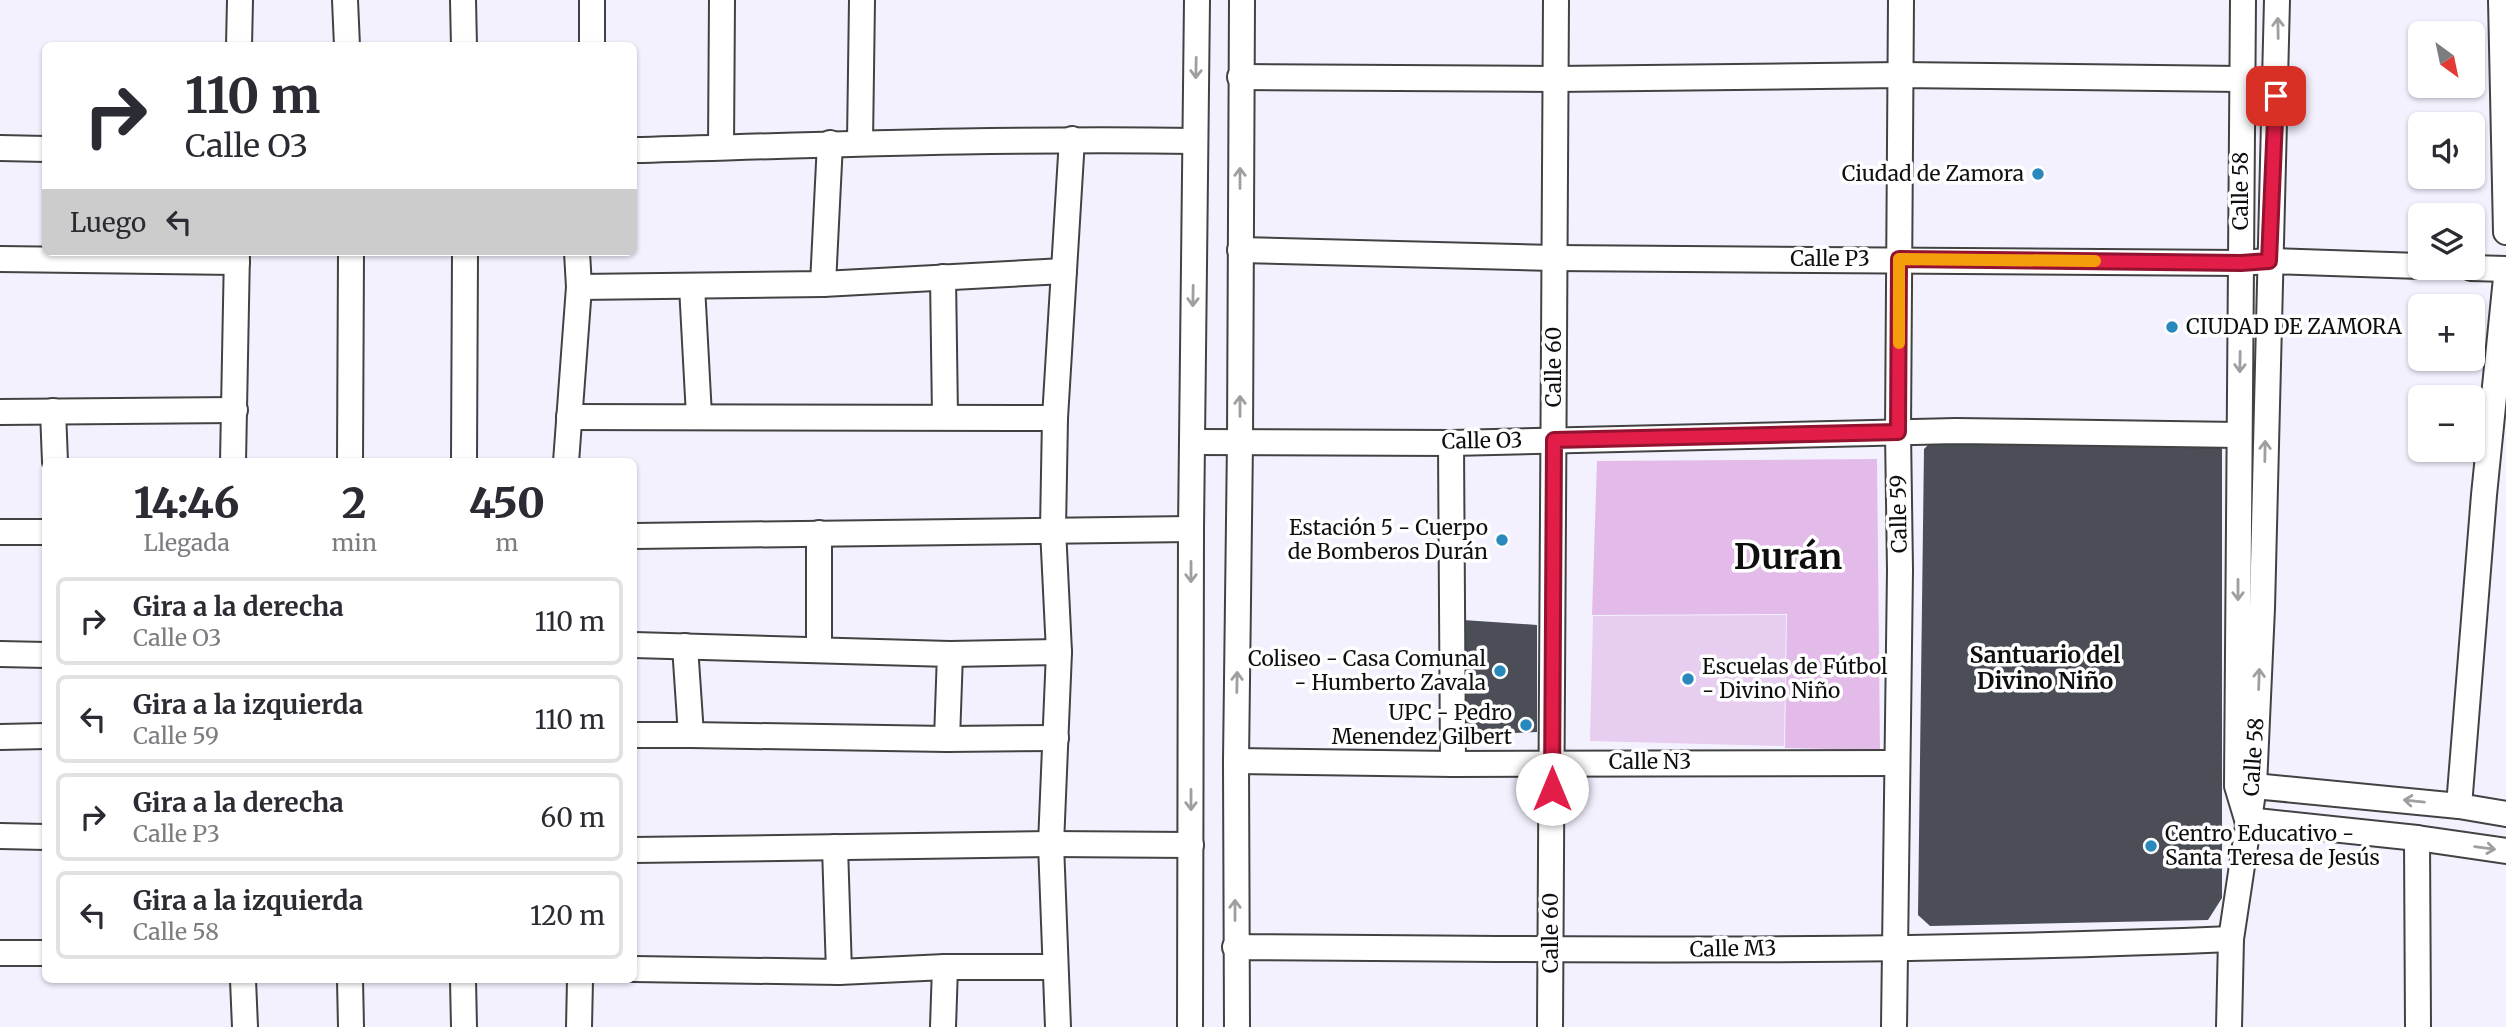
<!DOCTYPE html>
<html lang="es">
<meta charset="utf-8">
<style>
:root{--surface:#fff;--page:#f7f7f7;--text:#2b2b33;--muted:#7c7c81;--line:#e1e1e2}
body{margin:0;font-family:Merriweather,serif;background:var(--page);color:var(--text);height:100vh;display:flex;flex-direction:column;font-size:26px;white-space:nowrap}
*{box-sizing:border-box;margin:0}
p{font-size:23px;color:var(--muted)}
.icon{flex:none;width:38px;height:38px;fill:none;stroke:currentColor;stroke-width:2;stroke-linecap:round;stroke-linejoin:round}
.map{position:relative;flex:1;overflow:hidden}
.side{position:absolute;left:42px;top:458px;width:595px;height:525px;display:flex;flex-direction:column;background:var(--surface);border-radius:10px;box-shadow:0 2px 5px #0004}
.side>*{flex:none}
.top-card{position:absolute;left:42px;top:42px;width:595px;height:214px;border-radius:10px;box-shadow:0 2px 5px #0004;background:#fff;color:var(--text);overflow:hidden}
.needle{width:46px;rotate:147deg}
.fabs{position:absolute;left:2408px;top:21px;display:grid;gap:14px}
.fabs a{display:grid;place-items:center;width:77px;height:77px;border-radius:10px;background:var(--surface);box-shadow:0 2px 5px #0004;font-size:35px}
.pin{position:absolute;display:grid;place-items:center;width:60px;height:60px;color:#fff;margin:-30px;border-radius:14px;box-shadow:0 4px 10px #0006}
.me{position:absolute;width:77px;margin:-38px;rotate:0deg;stroke-linejoin:round;filter:drop-shadow(0 0 5px #0008)}
.turn{display:flex;align-items:center;gap:24px;height:147px;padding:0 28px;font-size:32px}
.turn .icon{width:91px;height:91px;stroke-width:2.5}
.turn b{display:block;font-size:49px;line-height:60px}
.then{display:flex;align-items:center;height:66px;padding:0 28px;background:#0003;gap:14px;font-size:26px}
.eta{display:flex;justify-content:space-evenly;align-items:center;height:119px;text-align:center}
.eta b{font-size:42px;font-weight:800;line-height:49px}
ul{padding:0;list-style:none}
li{display:flex;align-items:center;gap:21px;height:88px;margin:0 14px 10px;padding:0 14px;border:4px solid var(--line);border-radius:10px}
li div{flex:1}
li b{display:block;font-size:26px}
li em{font-style:normal}
.map>svg:first-child{display:block}
.green{fill:#e3bbe9}
.pitch{fill:#e7cdf0}
.building{fill:#4b4e57}
.lines{fill:none;stroke-linecap:round;stroke-linejoin:round}
.minor-casing{stroke:#424242;stroke-width:28}
.minor{stroke:#fff;stroke-width:24}
.oneway{stroke:#9f9f9f}
.route-casing{stroke:#92132f;stroke-width:18}
.route{stroke:#e11d48;stroke-width:12}
.slow{stroke:#f59e0b;stroke-width:12}
.poi-dot{fill:#2989bd;stroke:#fff;stroke-width:2.5}
.labels{text-anchor:middle;stroke-width:7;stroke-linejoin:round;paint-order:stroke}
.poi-label{font-size:21px;fill:#0f0f0f;stroke:#fff;text-anchor:end}
.street-label{font-size:21px;fill:#0f0f0f;stroke:#fff}
.neighbourhood-label{font-size:23px;font-weight:bold;fill:#0f0f0f;stroke:#fff}
.town-label{font-size:35px;font-weight:bold;fill:#0f0f0f;stroke:#fff}
</style>
<div class="map">
<svg width="2506" height="1027" viewBox="0 0 2506 1027">
<rect width="100%" height="100%" fill="#f4f1ff"/>
<polygon class="green" points="1877,459 1880,750 1785,748 1787,614 1592,615 1597,461"/>
<polygon class="pitch" points="1786,615 1784,746 1590,741 1593,616"/>
<g class="building">
<polygon points="1936,437 2207,438 2222,449 2222,898 2208,920 1930,926 1918,915 1924,449"/>
<polygon points="1463,620 1537,625 1537,732 1464,735"/>
</g>
<g class="lines">
<defs>
<g id="minor">
<polyline points="345,0 347,46"/>
<polyline points="463,0 464,46"/>
<polyline points="2243,0 2237,786 2246,816"/>
<polyline points="2501,0 2506,232"/>
<polyline points="239,46 240,0"/>
<polyline points="592,46 592,0"/>
<polyline points="1240,77 1556,79 1900,75 2241,79"/>
<polyline points="860,142 862,0"/>
<polyline points="721,147 722,0"/>
<polyline points="0,148 46,149"/>
<path d="M634 150C821 145 1008 138 1195 141"/>
<polyline points="1240,250 1554,258 2240,263 2269,261 2420,266"/>
<polyline points="0,259 237,262"/>
<polyline points="2471,268 2506,269"/>
<polyline points="943,277 945,416"/>
<polyline points="823,284 830,143"/>
<polyline points="692,286 699,416"/>
<polyline points="579,287 823,284 1064,271"/>
<polyline points="53,411 55,462"/>
<polyline points="0,412 235,410"/>
<polyline points="569,417 1055,418"/>
<polyline points="1192,442 1451,443 1956,431 2239,435"/>
<polyline points="1451,443 1453,764"/>
<polyline points="233,462 237,252"/>
<polyline points="350,462 351,252"/>
<polyline points="464,462 465,252"/>
<polyline points="566,462 579,287 577,252"/>
<polyline points="0,532 46,532"/>
<polyline points="634,536 1191,529"/>
<polyline points="634,645 950,654 947,739"/>
<polyline points="685,646 691,735 947,739 1056,738"/>
<polyline points="819,650 819,533"/>
<polyline points="0,654 46,655"/>
<polyline points="950,654 1059,652"/>
<polyline points="634,735 691,735"/>
<polyline points="0,737 46,736"/>
<polyline points="1236,761 1453,764 1896,763"/>
<polyline points="2239,786 2254,786 2459,806 2506,814"/>
<polyline points="2459,806 2484,495 2506,278"/>
<polyline points="2247,820 2417,838 2506,851"/>
<polyline points="0,836 46,837"/>
<polyline points="2417,838 2418,1027"/>
<polyline points="835,847 839,972 945,967"/>
<polyline points="634,850 1051,844 1191,845"/>
<path d="M1235 947C1567 950 1899 953 2231 939"/>
<polyline points="0,953 46,953"/>
<polyline points="634,969 839,972"/>
<polyline points="243,980 245,1027"/>
<polyline points="350,980 351,1027"/>
<polyline points="463,980 464,1027"/>
<polyline points="579,1027 580,980"/>
<polyline points="943,1027 945,967 1054,967"/>
<polyline points="1058,1027 1051,844 1059,652 1053,529 1055,418 1072,139"/>
<polyline points="1190,1027 1191,529 1197,0"/>
<polyline points="1237,1027 1236,761 1240,441 1242,0"/>
<polyline points="1550,1027 1556,0"/>
<polyline points="1894,1027 1900,570 1898,432 1901,0"/>
<polyline points="2229,1027 2231,939 2254,786 2262,608 2277,0"/>
</g>
</defs>
<use href="#minor" class="minor-casing"/>
<use href="#minor" class="minor"/>
</g>
<defs><path id="oneway-shaft" d="M-6 0H5M1.5-3L5.5 0L1.5 3" fill="none" stroke-width="1.6" stroke-linecap="round" stroke-linejoin="round" transform="scale(1.75)"/></defs>
<g class="oneway">
<use href="#oneway-shaft" transform="translate(2278 28) rotate(-91)"/>
<use href="#oneway-shaft" transform="translate(1196 68) rotate(91)"/>
<use href="#oneway-shaft" transform="translate(1240 178) rotate(-90)"/>
<use href="#oneway-shaft" transform="translate(1193 296) rotate(91)"/>
<use href="#oneway-shaft" transform="translate(2240 362) rotate(91)"/>
<use href="#oneway-shaft" transform="translate(1240 406) rotate(-90)"/>
<use href="#oneway-shaft" transform="translate(2265 451) rotate(-89)"/>
<use href="#oneway-shaft" transform="translate(1191 572) rotate(90)"/>
<use href="#oneway-shaft" transform="translate(2238 590) rotate(90)"/>
<use href="#oneway-shaft" transform="translate(2259 679) rotate(-88)"/>
<use href="#oneway-shaft" transform="translate(1237 682) rotate(-89)"/>
<use href="#oneway-shaft" transform="translate(1191 800) rotate(90)"/>
<use href="#oneway-shaft" transform="translate(2414 801) rotate(-174)"/>
<use href="#oneway-shaft" transform="translate(2485 848) rotate(8)"/>
<use href="#oneway-shaft" transform="translate(1235 910) rotate(-90)"/>
</g>
<g class="lines">
<defs>
<polyline id="route" points="1552,789 1554,440 1898,432 1899,259 2241,263 2269,261 2276,96"/>
</defs>
<use href="#route" class="route-casing"/>
<use href="#route" class="route"/>
<polyline class="slow" points="1899,343 1899,259 2095,261"/>
</g>
<g class="poi-dot">
<circle cx="2038" cy="174" r="7"/>
<circle cx="2172" cy="327" r="7"/>
<circle cx="1502" cy="540" r="7"/>
<circle cx="1500" cy="671" r="7"/>
<circle cx="1688" cy="679" r="7"/>
<circle cx="1526" cy="725" r="7"/>
<circle cx="2151" cy="846" r="7"/>
</g>
<g class="labels">
<g class="poi-label">
<text x="2024" y="181">Ciudad de Zamora</text>
<text x="2186" y="334" text-anchor="start">CIUDAD DE ZAMORA</text>
<text x="1488" y="535">Estación 5 - Cuerpo<tspan x="1488" dy="24">de Bomberos Durán</tspan></text>
<text x="1486" y="666">Coliseo - Casa Comunal<tspan x="1486" dy="24">- Humberto Zavala</tspan></text>
<text x="1702" y="674" text-anchor="start">Escuelas de Fútbol<tspan x="1702" dy="24">- Divino Niño</tspan></text>
<text x="1512" y="720">UPC - Pedro<tspan x="1512" dy="24">Menendez Gilbert</tspan></text>
<text x="2165" y="841" text-anchor="start">Centro Educativo -<tspan x="2165" dy="24">Santa Teresa de Jesús</tspan></text>
</g>
<g class="street-label">
<text transform="translate(2241 191) rotate(-90)" y="7">Calle 58</text>
<text x="1830" y="266">Calle P3</text>
<text transform="translate(1554 367) rotate(-90)" y="7">Calle 60</text>
<text transform="translate(1482 441) rotate(-1)" y="7">Calle O3</text>
<text transform="translate(1899 514) rotate(-91)" y="7">Calle 59</text>
<text transform="translate(2254 757) rotate(-86)" y="7">Calle 58</text>
<text x="1650" y="769">Calle N3</text>
<text transform="translate(1551 933) rotate(-90)" y="7">Calle 60</text>
<text transform="translate(1733 949) rotate(-1)" y="7">Calle M3</text>
</g>
<g class="neighbourhood-label">
<text x="2045" y="663">Santuario del<tspan x="2045" dy="26">Divino Niño</tspan></text>
</g>
<g class="town-label">
<text x="1788" y="569">Durán</text>
</g>
</g>
</svg>
<div class="fabs">
<a><svg class="needle" viewBox="-14 -14 28 28"><path d="M0-13l5 13h-10z" fill="#e53935"/><path d="M0 13l5-13h-10z" fill="#7c7c81"/></svg></a>
<a><svg class="icon" aria-label="sound" viewBox="0 0 24 24"><path d="M4 9h4l5-4v14l-5-4H4zM17 9q2 3 0 6"/></svg></a>
<a><svg class="icon" aria-label="layers" viewBox="0 0 24 24"><path d="M12 4l9 5-9 5-9-5zM3 14l9 5 9-5"/></svg></a>
<a>+</a>
<a>−</a>
</div>
<div class="pin" style="left:2276px;top:96px;background:#d93025"><svg class="icon" aria-label="arrive" viewBox="0 0 24 24"><path d="M6 21V4h12l-3 4 3 4H6"/></svg></div>
<svg class="me" style="left:1552px;top:789px" viewBox="-20 -20 40 40"><circle r="19" fill="#fff"/><path d="M0-13L10 11 0 6-10 11z" fill="#e11d48"/></svg>
<div class="top-card">
<div class="turn"><svg class="icon" aria-label="right" viewBox="0 0 24 24"><path d="M7 20v-9h11M14 6l5 5-5 5"/></svg><div><b>110 m</b>Calle O3</div></div>
<div class="then">Luego<svg class="icon" aria-label="left" viewBox="0 0 24 24"><path d="M17 20v-9H6M10 6l-5 5 5 5"/></svg></div>
</div>
<section class="side">
<div class="eta">
<div><b>14:46</b><p>Llegada</p></div>
<div><b>2</b><p>min</p></div>
<div><b>450</b><p>m</p></div>
</div>
<ul>
<li><svg class="icon" aria-label="right" viewBox="0 0 24 24"><path d="M7 20v-9h11M14 6l5 5-5 5"/></svg><div><b>Gira a la derecha</b><p>Calle O3</p></div><em>110 m</em></li>
<li><svg class="icon" aria-label="left" viewBox="0 0 24 24"><path d="M17 20v-9H6M10 6l-5 5 5 5"/></svg><div><b>Gira a la izquierda</b><p>Calle 59</p></div><em>110 m</em></li>
<li><svg class="icon" aria-label="right" viewBox="0 0 24 24"><path d="M7 20v-9h11M14 6l5 5-5 5"/></svg><div><b>Gira a la derecha</b><p>Calle P3</p></div><em>60 m</em></li>
<li><svg class="icon" aria-label="left" viewBox="0 0 24 24"><path d="M17 20v-9H6M10 6l-5 5 5 5"/></svg><div><b>Gira a la izquierda</b><p>Calle 58</p></div><em>120 m</em></li>
</ul>
</section>
</div>
